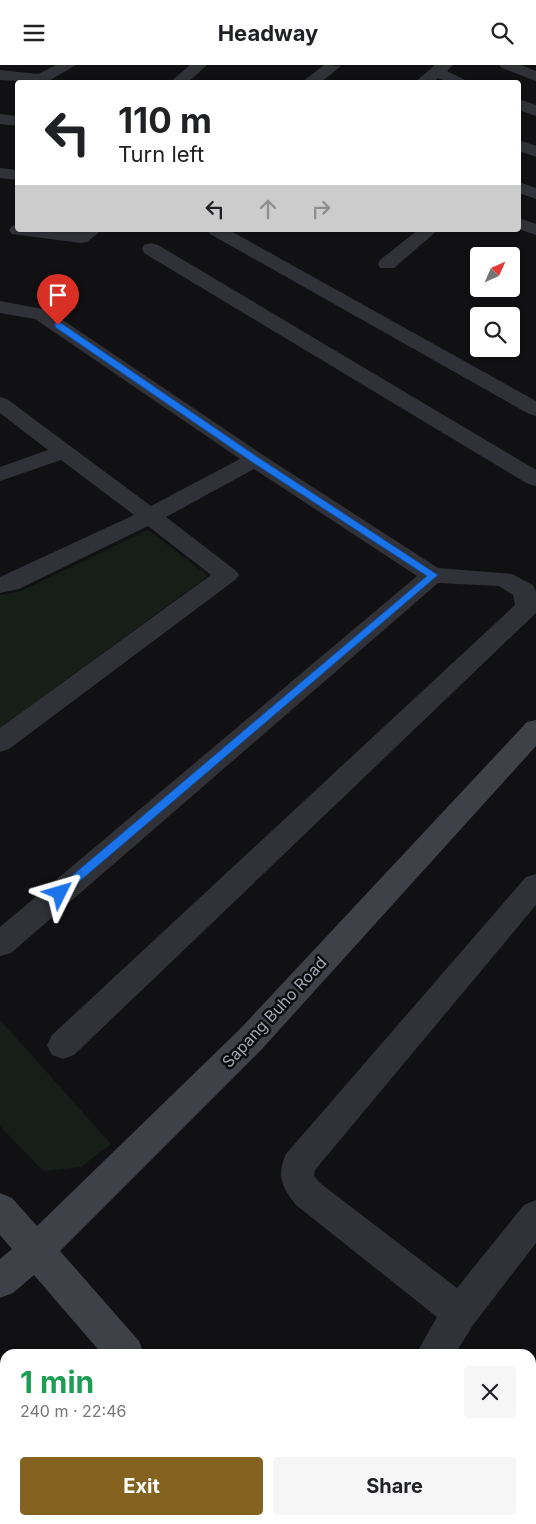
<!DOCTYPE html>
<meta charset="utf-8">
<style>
:root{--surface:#fff;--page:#f6f6f6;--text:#202124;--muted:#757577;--accent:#846320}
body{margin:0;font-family:Inter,sans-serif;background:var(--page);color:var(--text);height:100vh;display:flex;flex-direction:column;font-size:19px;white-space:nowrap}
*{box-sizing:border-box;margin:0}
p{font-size:16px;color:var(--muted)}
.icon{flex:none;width:28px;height:28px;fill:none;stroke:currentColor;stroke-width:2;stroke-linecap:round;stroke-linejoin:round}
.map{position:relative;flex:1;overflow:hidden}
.panel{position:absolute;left:0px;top:1284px;width:536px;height:176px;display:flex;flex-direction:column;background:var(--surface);border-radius:15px 15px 0 0;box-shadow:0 1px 4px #0004}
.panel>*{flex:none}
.top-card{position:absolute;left:15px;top:15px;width:506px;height:152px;border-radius:5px;box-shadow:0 1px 4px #0004;background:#fff;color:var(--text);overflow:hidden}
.needle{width:32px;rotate:45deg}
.tools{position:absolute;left:470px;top:182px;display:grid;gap:10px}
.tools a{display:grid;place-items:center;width:50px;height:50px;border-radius:5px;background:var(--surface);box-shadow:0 1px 4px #0004;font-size:25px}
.pin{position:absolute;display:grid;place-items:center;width:42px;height:42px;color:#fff;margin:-51px -21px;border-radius:50% 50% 50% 0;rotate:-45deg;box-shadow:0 0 5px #0007}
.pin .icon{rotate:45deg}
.me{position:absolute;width:55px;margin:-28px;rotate:50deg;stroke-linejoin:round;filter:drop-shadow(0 0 4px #0008)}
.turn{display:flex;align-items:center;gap:18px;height:105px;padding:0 20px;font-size:22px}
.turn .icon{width:65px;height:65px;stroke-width:2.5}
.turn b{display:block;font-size:35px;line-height:42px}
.lanes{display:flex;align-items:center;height:48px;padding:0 20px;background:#0003;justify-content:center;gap:25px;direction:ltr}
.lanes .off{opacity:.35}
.round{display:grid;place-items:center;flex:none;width:52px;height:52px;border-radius:5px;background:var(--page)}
.head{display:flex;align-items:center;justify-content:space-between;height:85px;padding:0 20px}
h1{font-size:30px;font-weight:700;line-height:38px;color:#1e9e55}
.button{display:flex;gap:10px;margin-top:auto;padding:10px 20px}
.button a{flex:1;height:58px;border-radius:5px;background:var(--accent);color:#fff;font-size:20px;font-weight:700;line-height:58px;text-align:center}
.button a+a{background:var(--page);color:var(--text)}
header{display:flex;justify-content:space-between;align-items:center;height:65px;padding:0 20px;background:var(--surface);font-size:22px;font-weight:700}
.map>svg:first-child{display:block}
.green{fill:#171e18}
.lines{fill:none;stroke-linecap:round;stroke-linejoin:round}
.street{fill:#313238;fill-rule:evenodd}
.secondary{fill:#3f4148;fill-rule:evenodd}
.route{fill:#1a73e8;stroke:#114b97}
.labels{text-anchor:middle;stroke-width:5;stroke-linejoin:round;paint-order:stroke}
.street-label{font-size:16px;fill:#a1a7b5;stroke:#0c0c0d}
</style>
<header><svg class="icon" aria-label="menu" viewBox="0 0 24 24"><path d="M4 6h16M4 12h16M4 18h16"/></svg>Headway<svg class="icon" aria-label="search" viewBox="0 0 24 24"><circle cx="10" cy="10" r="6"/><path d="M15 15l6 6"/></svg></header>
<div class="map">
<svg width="536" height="1459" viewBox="0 0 536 1459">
<rect width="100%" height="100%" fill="#111113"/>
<g class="green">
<polygon points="148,465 208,511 0,663 0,530 21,526"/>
<polygon points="0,955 111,1079 81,1102 43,1106 0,1061"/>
</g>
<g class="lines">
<g class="street">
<polygon points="56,0 76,0 45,18 0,15 0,5 38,9"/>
<polygon points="190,0 207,0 187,18 169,18"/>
<polygon points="324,0 341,1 320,18 301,18"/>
<polygon points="435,0 453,0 447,6 471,18 448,18 438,13 432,18 414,18"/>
<polygon points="499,0 521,0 536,6 536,16 502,3"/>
<polygon points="519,34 536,40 536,51 519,45"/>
<polygon points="0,49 18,51 18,61 0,59"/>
<polygon points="519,75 536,81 536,92 519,86"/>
<polygon points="0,103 18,105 18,115 0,113"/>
<polygon points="519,117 536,123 536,134 519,128"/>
<polygon points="519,153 536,159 536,170 519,164"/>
<polygon points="18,160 18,165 78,167 81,165 102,165 87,177 81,178 12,169 9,165 12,161"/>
<polygon points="207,165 229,165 536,336 536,351 529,349 210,169"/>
<polygon points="418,165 438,165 394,203 380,203 378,199 380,195"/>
<polygon points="151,178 158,180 536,405 536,421 528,419 144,188 142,184 144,180"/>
<polygon points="0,236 48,245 263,390 438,503 512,509 533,520 536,526 536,548 74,990 63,994 52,990 47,980 52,970 515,540 513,530 499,521 438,518 11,888 0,891 0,862 417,511 254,404 166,452 235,505 239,510 235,515 9,684 0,687 0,663 211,510 148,461 19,524 0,528 0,512 134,450 61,395 0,416 0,402 48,385 0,348 0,332 7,334 151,441 240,394 35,254 0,248"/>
<path d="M536 809V840L315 1105 314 1111 320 1118 457 1223 524 1140 536 1135V1178L473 1260 455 1289H416L437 1252 296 1140C282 1122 276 1111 286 1089L526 812Z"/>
</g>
<g class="secondary">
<polygon points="536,655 536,681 262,984 60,1186 139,1276 144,1289 102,1289 34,1210 13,1228 0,1233 0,1194 12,1184 0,1170 0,1128 12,1133 37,1161 240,964 527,657"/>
<polygon points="225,1455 266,1455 264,1459 223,1459"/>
<polygon points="378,1455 420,1455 422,1459 380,1459"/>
</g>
</g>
<polygon class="route" points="55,258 61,258 259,393 438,510 60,833 55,832 54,828 55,825 427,511 252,397 55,262"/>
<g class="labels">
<g class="street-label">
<text transform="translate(274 947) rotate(-47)" y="6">Sapang Buho Road</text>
</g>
</g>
</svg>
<div class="tools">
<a><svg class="needle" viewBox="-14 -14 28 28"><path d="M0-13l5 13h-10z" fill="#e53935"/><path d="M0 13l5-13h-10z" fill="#757577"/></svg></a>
<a><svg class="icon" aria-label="search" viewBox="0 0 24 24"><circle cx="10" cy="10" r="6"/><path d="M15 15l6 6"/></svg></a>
</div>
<div class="pin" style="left:58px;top:260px;background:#d93025"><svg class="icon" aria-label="arrive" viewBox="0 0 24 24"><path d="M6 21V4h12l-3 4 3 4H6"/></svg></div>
<svg class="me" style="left:60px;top:828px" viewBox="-20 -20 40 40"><path d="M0-17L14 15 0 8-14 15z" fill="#1a73e8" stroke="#fff" stroke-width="4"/></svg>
<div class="top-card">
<div class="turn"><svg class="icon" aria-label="left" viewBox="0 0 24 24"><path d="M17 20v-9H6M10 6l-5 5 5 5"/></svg><div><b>110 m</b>Turn left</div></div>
<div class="lanes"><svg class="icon" aria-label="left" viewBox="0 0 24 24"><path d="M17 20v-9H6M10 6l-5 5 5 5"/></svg><svg class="icon off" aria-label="ahead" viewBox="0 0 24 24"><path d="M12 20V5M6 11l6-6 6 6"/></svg><svg class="icon off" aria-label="right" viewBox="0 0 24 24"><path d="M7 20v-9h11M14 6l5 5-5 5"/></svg></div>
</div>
<section class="panel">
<div class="head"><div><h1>1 min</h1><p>240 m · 22:46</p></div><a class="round"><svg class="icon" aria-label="close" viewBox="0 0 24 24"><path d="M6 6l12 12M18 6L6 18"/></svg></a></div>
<div class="button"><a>Exit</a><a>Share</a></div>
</section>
</div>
